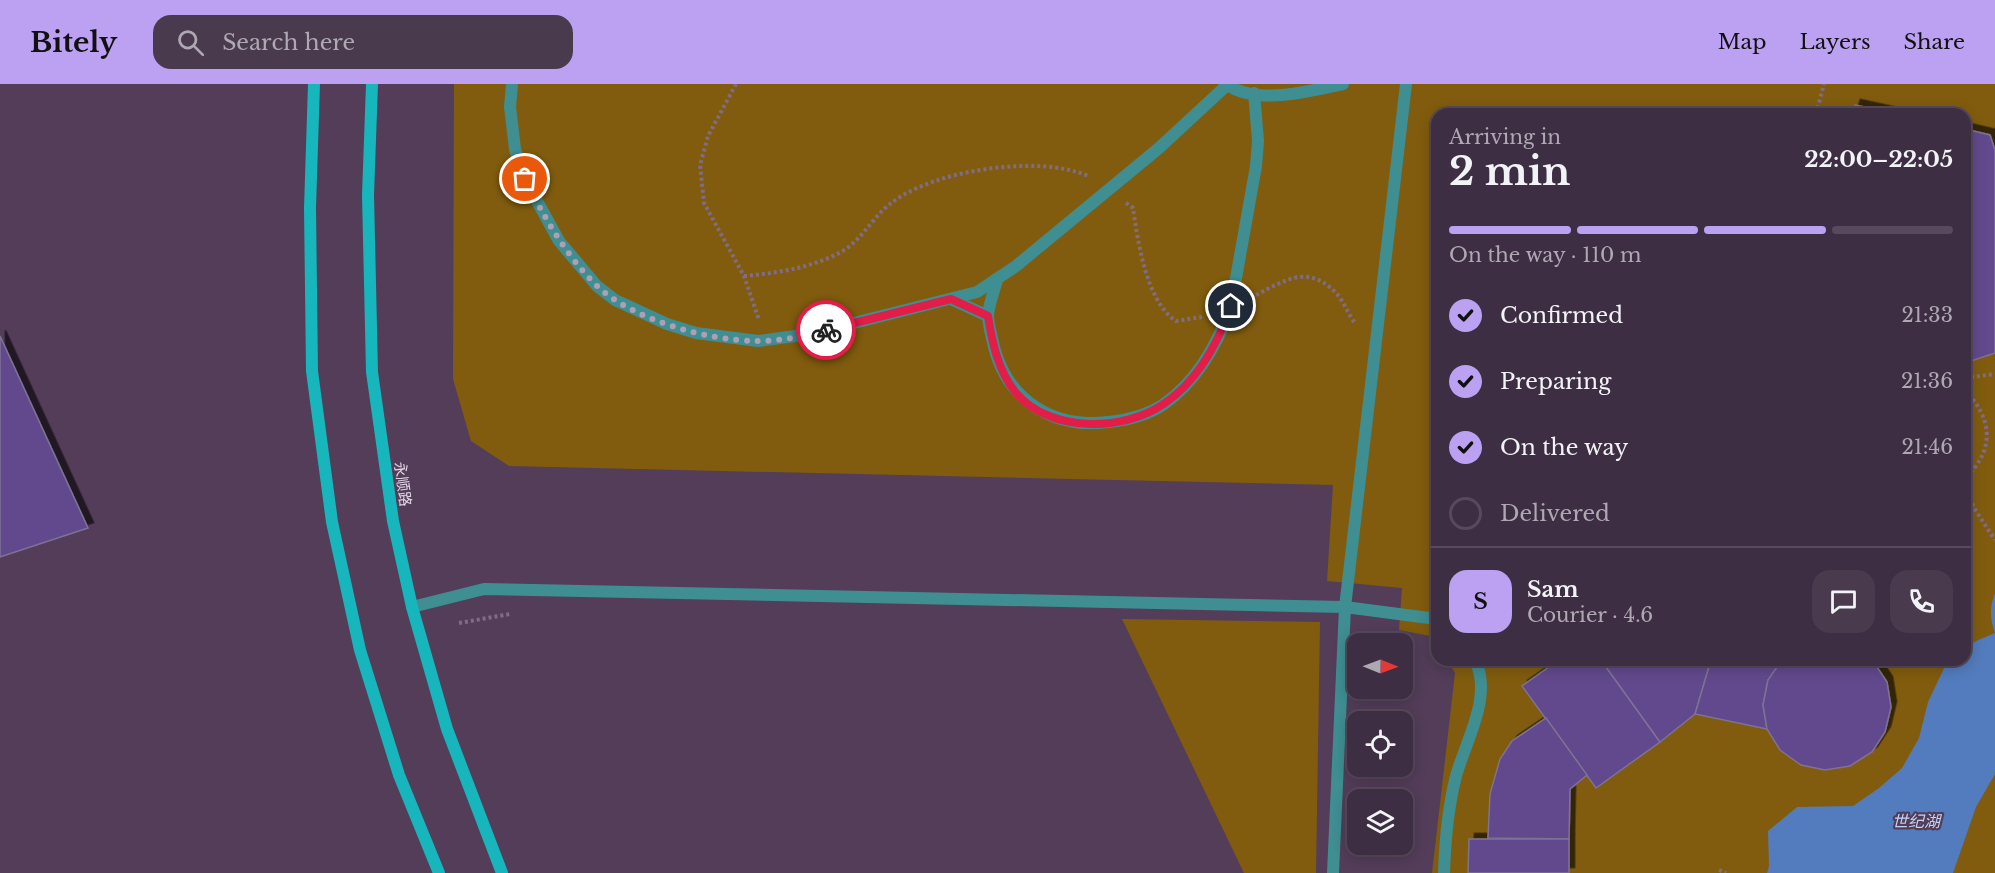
<!DOCTYPE html>
<html lang="en">
<head>
<meta charset="utf-8">
<style>
  :root { --surface:#3e2e43; --page:#493a4e; --text:#f1f3f6; --muted:#ada8b2; --line:#574a5c; --accent:#bca0f2 }
  body { margin:0; font-family:"Libre Baskerville","Noto Sans SC",serif; background:var(--page); color:var(--text); height:100vh; display:flex; flex-direction:column; font-size:22px; white-space:nowrap }
  * { box-sizing:border-box; margin:0 }
  p { font-size:20px; color:var(--muted) }
  .icon { flex:none; width:33px; height:33px; fill:none; stroke:currentColor; stroke-width:2; stroke-linecap:round; stroke-linejoin:round }
  .map { position:relative; flex:1; overflow:hidden }
  .sheet { position:absolute; left:1431px; top:24px; width:540px; height:558px; display:flex; flex-direction:column; background:var(--surface); border-radius:18px; box-shadow:0 3px 15px #0003,0 0 0 2px var(--line) }
  .sheet>* { flex:none }
  .needle { width:39px; rotate:91deg }
  .buttons { position:absolute; left:1347px; top:549px; display:grid; gap:12px }
  .buttons a { display:grid; place-items:center; width:66px; height:66px; border-radius:12px; background:var(--surface); box-shadow:0 3px 15px #0003,0 0 0 2px var(--line); font-size:30px }
  .pin { position:absolute; display:grid; place-items:center; width:51px; height:51px; color:#fff; margin:-26px; border:3px solid #fff; border-radius:50%; box-shadow:0 2px 6px #0007 }
  .courier { position:absolute; display:grid; place-items:center; width:60px; height:60px; margin:-30px; border:4px solid #e11d48; border-radius:50%; background:#fff; color:#222; box-shadow:0 2px 8px #0007 }
  .summary em { font-style:normal; font-weight:700 }
  .summary div { display:flex; flex-direction:column-reverse }
  .summary { display:flex; align-items:center; justify-content:space-between; height:102px; padding:0 18px }
  h1 { font-size:39px; font-weight:700; line-height:45px }
  .bar { display:grid; grid-template-columns:repeat(4,1fr); gap:9px 6px; align-content:center; height:72px; padding:0 18px }
  .bar i { height:8px; border-radius:4px; background:var(--line) }
  .bar .on { background:var(--accent) }
  .bar p { grid-column:span 4 }
  .line { display:flex; align-items:center; gap:15px; padding:0 18px; border-top:2px solid var(--line) }
  .line div { flex:1 }
  .round { display:grid; place-items:center; flex:none; width:63px; height:63px; border-radius:18px; background:var(--page) }
  ol { padding:0 18px; list-style:none }
  li { display:flex; align-items:center; gap:18px; height:66px }
  li p { margin-inline-start:auto }
  li .icon { padding:6px; border-radius:50%; background:var(--accent); color:#111; stroke-width:4 }
  li:last-child { color:var(--muted) }
  li i { width:33px; height:33px; border:3px solid var(--line); border-radius:50% }
  header { display:flex; align-items:center; gap:36px; box-sizing:border-box; height:84px; padding:0 30px; background:var(--accent); color:#111 }
  header strong { font-size:28px }
  nav { display:flex; gap:33px; margin-inline-start:auto; font-size:21px }
  .search { width:420px; height:54px; background:var(--page); display:flex; align-items:center; gap:15px; box-sizing:border-box; padding:0 21px; border-radius:18px; color:var(--muted); font-size:22px }
  .map>svg:first-child { display:block }
  .green { fill:#815c0e }
  .water { fill:#527cbd }
  .building { fill:#62488d; stroke:#7d7394; stroke-width:1.5; filter:url(#shadow) }
  .lines { fill:none; stroke-linecap:round; stroke-linejoin:round }
  .path { stroke:#806d85; stroke-width:4; stroke-dasharray:3 3; stroke-linecap:butt }
  .lane { stroke:#3f8e92; stroke-width:12 }
  .secondary { stroke:#17b5bc; stroke-width:12 }
  .done { stroke:#af9fb4; stroke-width:6; stroke-dasharray:0 10.8 }
  .route { stroke:#e11d48; stroke-width:8 }
  .labels { text-anchor:middle; dominant-baseline:central; stroke-width:4.5; stroke-linejoin:round; paint-order:stroke }
  .street-label { font-size:15px; fill:#e1d4e5; stroke:#533d59 }
  .water-label { font-size:16px; font-style:italic; fill:#bdd4f8; stroke:#533d59 }
</style>
</head>
<body>
<header>
<strong>Bitely</strong>
<div class="search"><svg class="icon" aria-label="search" viewBox="0 0 24 24"><circle cx="10" cy="10" r="6"/><path d="M15 15l6 6"/></svg>Search here</div>
<nav><a>Map</a><a>Layers</a><a>Share</a></nav>
</header>
<div class="map">
<svg width="1995" height="789" viewBox="0 0 1995 789">
  <defs>
    <filter id="shadow"><feDropShadow dx="5.5" dy="-5.5" stdDeviation="0" flood-color="#0009"/></filter>
  </defs>
  <rect width="100%" height="100%" fill="#533d59"/>
  <g class="green">
    <polygon points="454,0 1995,0 1995,789 1432,789 1455,589 1447,576 1965,576 1965,30 1437,30 1437,561 1431,552 1399,546 1402,504 1327,497 1333,401 509,382 471,357 453,295"/>
    <polygon points="1122,535 1320,538 1316,789 1244,789"/>
  </g>
  <path class="water" d="M1995,509V690L1976,723L1953,789H1767L1769,782L1768,747L1797,723L1853,722L1879,704L1902,684L1919,654L1928,618L1946,580L1951,576H1965V565L1976,557L1995,549C1990,534 1989,524 1995,509Z"/>
  <g class="building">
    <polygon points="1855,21 1896,30 1852,30"/>
    <polygon points="1965,45 1990,51 1995,66 1995,269 1965,279"/>
    <polygon points="0,252 88,444 0,473"/>
    <polygon points="1559,576 1601,576 1660,658 1596,704 1522,602"/>
    <polygon points="1601,576 1711,576 1695,630 1660,658"/>
    <polygon points="1711,576 1782,576 1768,596 1763,621 1767,645 1695,630"/>
    <polygon points="1782,576 1873,577 1887,598 1891,623 1885,648 1872,668 1850,682 1825,686 1801,681 1780,666 1767,645 1763,621 1768,596"/>
    <polygon points="1546,634 1587,691 1570,705 1569,755 1488,754 1490,710 1500,675 1512,657"/>
    <polygon points="1469,755 1569,755 1569,789 1468,789"/>
  </g>
  <g class="lines">
    <g class="path">
      <polyline points="736,0 708,52 700,81 704,119 744,192 759,236"/>
      <polyline points="1816,30 1824,0"/>
      <path d="M1126,119L1133,124C1138,158 1146,217 1176,237L1202,233"/>
      <path d="M744,192C777,189 811,184 841,168C862,156 872,134 890,120C932,86 1039,70 1088,92"/>
      <path d="M1256,211C1287,195 1309,180 1337,210C1344,218 1348,230 1355,239"/>
      <polyline points="1965,294 1995,290"/>
      <path d="M1965,306C1993,336 1995,365 1965,395"/>
      <polyline points="1965,403 1974,424 1995,456"/>
      <polyline points="459,539 510,530"/>
      <polyline points="1719,786 1726,789"/>
    </g>
    <g class="lane">
      <polyline points="512,0 510,23 515,65 525,95 559,157 597,202 615,216 667,240 696,249 758,257 810,250 977,208 1016,182 1159,64 1227,1"/>
      <path d="M1226,0C1257,22 1309,7 1343,0"/>
      <polyline points="1406,0 1345,523 1437,535"/>
      <path d="M997,196C994,207 989,220 988,231C988,241 992,253 994,263C1008,317 1054,345 1108,338C1128,336 1148,331 1164,320C1197,297 1218,259 1231,222L1256,82L1258,57L1254,9"/>
      <polyline points="951,215 988,232"/>
      <polyline points="412,523 484,505 1345,523 1333,789"/>
      <path d="M1444,789C1445,757 1448,723 1456,692C1466,656 1493,612 1475,576"/>
    </g>
    <g class="secondary">
      <polyline points="314,0 310,124 312,287 332,438 360,566 399,691 439,789"/>
      <polyline points="372,0 368,111 372,288 393,437 412,523 447,645 502,789"/>
    </g>
  </g>
  <g class="lines">
    <path class="done" d="M525,95C544,133 565,170 596,201C632,236 709,257 758,257C781,257 804,252 826,246"/>
    <path class="route" d="M826,246L951,215L988,232C992,258 998,287 1016,309C1050,349 1124,348 1165,319C1197,297 1218,259 1231,222"/>
  </g>
  <g class="labels">
    <g class="street-label">
      <text transform="translate(403 400) rotate(82)">永顺路</text>
    </g>
    <g class="water-label">
      <text x="1916" y="737">世纪湖</text>
    </g>
  </g>
</svg>
<div class="buttons">
<a><svg class="needle" viewBox="-14 -14 28 28"><path d="M0-13l5 13h-10z" fill="#e53935"/><path d="M0 13l5-13h-10z" fill="#ada8b2"/></svg></a>
<a><svg class="icon" aria-label="locate" viewBox="0 0 24 24"><circle cx="12" cy="12" r="6"/><path d="M12 2v4M12 18v4M2 12h4M18 12h4"/></svg></a>
<a><svg class="icon" aria-label="layers" viewBox="0 0 24 24"><path d="M12 4l9 5-9 5-9-5zM3 14l9 5 9-5"/></svg></a>
</div>
<div class="pin" style="left:525px;top:95px;background:#ea580c"><svg class="icon" aria-label="bag" viewBox="0 0 24 24"><path d="M5 8h14l-1 12H6zM9 8a3 3 0 0 1 6 0"/></svg></div>
<div class="pin" style="left:1231px;top:222px;background:#1f2937"><svg class="icon" aria-label="home" viewBox="0 0 24 24"><path d="M3 11l9-7 9 7M6 9v11h12V9"/></svg></div>
<div class="courier" style="left:826px;top:246px"><svg class="icon" aria-label="bike" viewBox="0 0 24 24"><circle cx="6" cy="16" r="4"/><circle cx="18" cy="16" r="4"/><path d="M6 16l4-8h5l3 8M10 8l3 8H6M13 5h3"/></svg></div>
<section class="sheet">
<div class="summary"><div><h1>2 min</h1><p>Arriving in</p></div><em>22:00–22:05</em></div>
<div class="bar"><i class="on"></i><i class="on"></i><i class="on"></i><i></i><p>On the way · 110 m</p></div>
<ol>
<li><svg class="icon" aria-label="check" viewBox="0 0 24 24"><path d="M5 12l5 5 9-10"/></svg>Confirmed<p>21:33</p></li>
<li><svg class="icon" aria-label="check" viewBox="0 0 24 24"><path d="M5 12l5 5 9-10"/></svg>Preparing<p>21:36</p></li>
<li><svg class="icon" aria-label="check" viewBox="0 0 24 24"><path d="M5 12l5 5 9-10"/></svg>On the way<p>21:46</p></li>
<li><i></i>Delivered</li>
</ol>
<div class="line" style="height:108px"><b class="round" style="background:var(--accent);color:#111">S</b><div><b>Sam</b><p>Courier · 4.6</p></div><a class="round"><svg class="icon" aria-label="chat" viewBox="0 0 24 24"><path d="M4 5h16v11H9l-5 4z"/></svg></a><a class="round"><svg class="icon" aria-label="phone" viewBox="0 0 24 24"><path d="M5 4h4l2 5-3 2q2 4 5 5l2-3 5 2v4C11 20 4 13 5 4z"/></svg></a></div>
</section>
</div>
</body>
</html>
